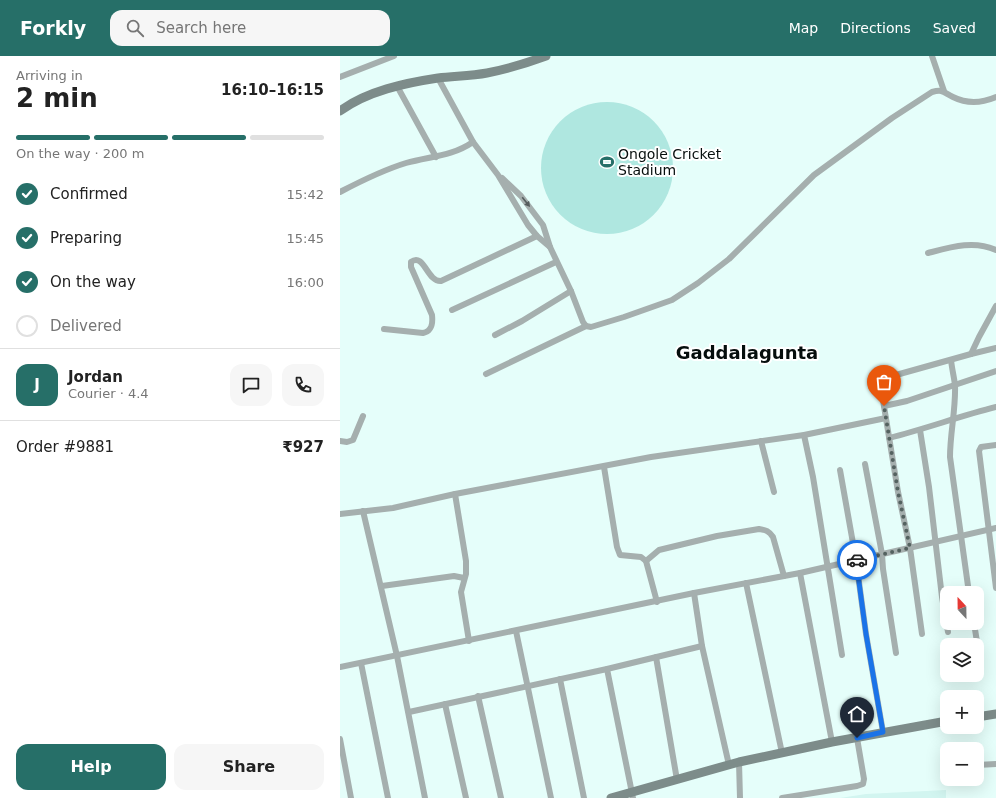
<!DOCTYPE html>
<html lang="en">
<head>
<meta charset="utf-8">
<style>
  :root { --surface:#fff; --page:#f6f6f6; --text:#222; --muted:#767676; --line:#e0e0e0; --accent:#266f68 }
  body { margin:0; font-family:"DejaVu Sans",sans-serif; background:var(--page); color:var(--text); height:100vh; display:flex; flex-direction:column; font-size:15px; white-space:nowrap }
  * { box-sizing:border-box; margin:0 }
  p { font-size:13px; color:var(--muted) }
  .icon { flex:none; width:22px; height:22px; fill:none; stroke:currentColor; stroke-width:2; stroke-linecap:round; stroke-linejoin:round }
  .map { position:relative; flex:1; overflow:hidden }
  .side { display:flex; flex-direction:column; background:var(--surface); width:340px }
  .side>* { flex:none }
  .needle { width:26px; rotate:338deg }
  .buttons { position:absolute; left:600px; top:530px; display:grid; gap:8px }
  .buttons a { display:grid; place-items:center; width:44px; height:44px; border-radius:8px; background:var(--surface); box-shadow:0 4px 16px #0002; font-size:20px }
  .pin { position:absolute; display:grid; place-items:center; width:34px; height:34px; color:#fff; margin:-41px -17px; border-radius:50% 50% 50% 0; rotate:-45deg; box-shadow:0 0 4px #0007 }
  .pin .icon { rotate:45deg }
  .courier { position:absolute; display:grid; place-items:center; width:40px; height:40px; margin:-20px; border:3px solid #1a73e8; border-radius:50%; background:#fff; color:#222; box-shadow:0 1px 5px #0007 }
  .headline em { font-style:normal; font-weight:800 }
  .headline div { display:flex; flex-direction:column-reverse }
  .headline { display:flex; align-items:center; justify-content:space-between; height:68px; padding:0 16px }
  h1 { font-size:26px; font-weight:800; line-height:30px }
  .bar { display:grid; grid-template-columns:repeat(4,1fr); gap:6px 4px; align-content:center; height:48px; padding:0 16px }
  .bar i { height:5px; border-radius:3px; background:var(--line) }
  .bar .current { background:var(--accent) }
  .bar p { grid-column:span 4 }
  .line { display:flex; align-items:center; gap:10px; padding:0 16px; border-top:1px solid var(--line) }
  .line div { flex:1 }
  .round { display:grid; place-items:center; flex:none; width:42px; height:42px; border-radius:12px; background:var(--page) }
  ol { padding:0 16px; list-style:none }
  li { display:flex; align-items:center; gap:12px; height:44px }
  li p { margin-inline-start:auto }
  li .icon { padding:4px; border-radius:50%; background:var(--accent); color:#fff; stroke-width:4 }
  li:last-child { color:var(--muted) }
  li i { width:22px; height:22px; border:2px solid var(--line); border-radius:50% }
  .cta { display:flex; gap:8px; margin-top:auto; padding:8px 16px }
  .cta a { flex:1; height:46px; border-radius:12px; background:var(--accent); color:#fff; font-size:16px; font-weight:800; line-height:46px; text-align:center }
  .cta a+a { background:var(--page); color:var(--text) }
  header { display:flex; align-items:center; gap:24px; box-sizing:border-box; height:56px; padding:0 20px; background:var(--accent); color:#fff }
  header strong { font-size:19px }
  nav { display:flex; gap:22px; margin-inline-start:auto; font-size:14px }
  .search { width:280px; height:36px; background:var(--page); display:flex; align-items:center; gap:10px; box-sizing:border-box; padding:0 14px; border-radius:12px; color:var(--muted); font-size:15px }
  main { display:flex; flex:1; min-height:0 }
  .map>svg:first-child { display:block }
  .built { fill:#d2f5f0 }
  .green { fill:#afe7e0 }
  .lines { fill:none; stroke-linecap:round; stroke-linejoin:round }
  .street { stroke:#a5afae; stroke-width:6 }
  .secondary { stroke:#7d8c8a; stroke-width:9 }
  .oneway { fill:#565e5e }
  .done { stroke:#546260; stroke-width:4; stroke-dasharray:0 7.2 }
  .route { stroke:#1a73e8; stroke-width:5 }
  .labels { text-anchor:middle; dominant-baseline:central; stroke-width:4; stroke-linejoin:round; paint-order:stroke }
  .poi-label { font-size:14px; fill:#060e0d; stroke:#fff; text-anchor:start }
  .district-label { font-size:18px; font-weight:bold; fill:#060e0d; stroke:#fff }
</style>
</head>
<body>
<header>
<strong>Forkly</strong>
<div class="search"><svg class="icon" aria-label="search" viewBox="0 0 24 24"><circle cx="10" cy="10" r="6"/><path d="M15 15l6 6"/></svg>Search here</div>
<nav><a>Map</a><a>Directions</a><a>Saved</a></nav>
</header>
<main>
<section class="side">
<div class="headline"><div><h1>2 min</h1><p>Arriving in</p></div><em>16:10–16:15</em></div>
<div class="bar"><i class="current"></i><i class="current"></i><i class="current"></i><i></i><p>On the way · 200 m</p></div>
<ol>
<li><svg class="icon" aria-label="check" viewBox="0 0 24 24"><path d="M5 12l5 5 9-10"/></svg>Confirmed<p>15:42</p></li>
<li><svg class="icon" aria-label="check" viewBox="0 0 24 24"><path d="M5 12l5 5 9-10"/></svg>Preparing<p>15:45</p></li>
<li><svg class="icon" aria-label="check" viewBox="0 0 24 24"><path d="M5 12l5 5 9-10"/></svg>On the way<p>16:00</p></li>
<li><i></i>Delivered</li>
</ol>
<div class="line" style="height:72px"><b class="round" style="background:var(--accent);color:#fff">J</b><div><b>Jordan</b><p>Courier · 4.4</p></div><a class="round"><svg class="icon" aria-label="chat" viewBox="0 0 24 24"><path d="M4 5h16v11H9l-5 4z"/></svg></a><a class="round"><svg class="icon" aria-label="phone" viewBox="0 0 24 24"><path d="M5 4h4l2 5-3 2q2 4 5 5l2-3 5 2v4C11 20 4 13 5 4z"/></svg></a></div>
<div class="line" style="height:52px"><div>Order #9881</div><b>₹927</b></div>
<div class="cta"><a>Help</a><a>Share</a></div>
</section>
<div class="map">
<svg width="656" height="742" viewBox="0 0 656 742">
  <rect width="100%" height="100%" fill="#e5fefa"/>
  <polygon class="built" points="606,734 606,742 500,742 526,738"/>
  <circle class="green" cx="267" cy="112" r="66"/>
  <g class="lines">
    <g class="street">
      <polyline points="592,0 604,35"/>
      <polyline points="0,21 54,0"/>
      <polyline points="98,22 133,86 158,119 188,169 197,180 210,191"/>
      <polyline points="57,30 96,101"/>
      <polyline points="162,122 181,140 203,169 210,191 231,235 243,266 246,270"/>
      <path d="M0,136C21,125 43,114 66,107C90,100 111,101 133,86"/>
      <path d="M588,197C611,191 634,184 656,194"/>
      <polyline points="112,254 216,206"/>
      <path d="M44,273L83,277C92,275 93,268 92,259L71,211V206C84,196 87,226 101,225L197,180"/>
      <polyline points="155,279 182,265 231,235"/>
      <polyline points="631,298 639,281 656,250"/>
      <path d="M611,304C612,313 614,321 615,329C616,353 610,377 610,401L629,537"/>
      <path d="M146,318L246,270L251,271L284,261L332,244L358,227L389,203L474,119L552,62L592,36C603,33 603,36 613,41C627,48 642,47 656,41"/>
      <polyline points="544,350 567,345 656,315"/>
      <polyline points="580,374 589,431 602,541 608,576"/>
      <polyline points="464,379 473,421 502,599"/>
      <path d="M549,382C585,373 620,360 656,351"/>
      <polyline points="0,385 7,386 13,384 23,360"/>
      <polyline points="421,385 434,436"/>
      <polyline points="656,389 641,391 639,395 656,532"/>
      <polyline points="525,408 542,498 543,513 556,597"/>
      <polyline points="264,411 277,491 280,499 301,501 306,505 317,546"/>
      <polyline points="500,414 516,504 526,578 543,676"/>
      <polyline points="115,438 126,505 126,518 121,536 129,585"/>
      <polyline points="23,455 57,600 85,742"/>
      <polyline points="0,458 53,452 115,438 311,401 464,379 546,362"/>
      <path d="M306,505L319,494L377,480L419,473C426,474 429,475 433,481L444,520"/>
      <polyline points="460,517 492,686"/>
      <polyline points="406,527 442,697"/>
      <polyline points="42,530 114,520 124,522"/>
      <polyline points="354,537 362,590 389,709"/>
      <polyline points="634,567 637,586"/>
      <polyline points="176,575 211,742"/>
      <polyline points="582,578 570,492 558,436 541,332 542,326 547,322 556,319 631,298 656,292"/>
      <polyline points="316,601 337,724"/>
      <polyline points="21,607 48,742"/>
      <polyline points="0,611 354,537 460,517 656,472"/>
      <polyline points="267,613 293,742"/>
      <polyline points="220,623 244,742"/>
      <polyline points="138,640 161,742"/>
      <polyline points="105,648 126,742"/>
      <polyline points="69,656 267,613 362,590"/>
      <polyline points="0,683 11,742"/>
      <polyline points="399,706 400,742"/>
      <polyline points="637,709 656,708"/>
      <polyline points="442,742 517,730 523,728 524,723 517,682"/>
    </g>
    <g class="secondary">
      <path d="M0,55C27,35 65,27 98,22C114,20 131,20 147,17C167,13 187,7 206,0"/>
      <polyline points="637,661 656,658"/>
      <polyline points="271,742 399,706 492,686 607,665"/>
    </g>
  </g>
  <defs><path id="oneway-solid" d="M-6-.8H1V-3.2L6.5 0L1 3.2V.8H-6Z"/></defs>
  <use class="oneway" href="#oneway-solid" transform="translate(186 146) rotate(51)"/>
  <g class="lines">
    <polyline class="done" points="517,504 570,492 558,436 544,350"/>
    <polyline class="route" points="517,504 516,504 526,578 543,676 517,682"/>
  </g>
  <defs>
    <symbol id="stadium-bare" viewBox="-9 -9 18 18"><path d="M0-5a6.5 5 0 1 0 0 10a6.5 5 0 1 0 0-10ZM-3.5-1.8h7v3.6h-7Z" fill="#266f68" stroke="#fff" stroke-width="2.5" paint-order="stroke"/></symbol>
  </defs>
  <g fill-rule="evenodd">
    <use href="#stadium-bare" x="257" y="96" width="20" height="20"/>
  </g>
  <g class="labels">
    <g class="poi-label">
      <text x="278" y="98">Ongole Cricket<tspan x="278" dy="16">Stadium</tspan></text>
    </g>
    <g class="district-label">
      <text x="407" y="296">Gaddalagunta</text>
    </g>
  </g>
</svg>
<div class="buttons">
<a><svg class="needle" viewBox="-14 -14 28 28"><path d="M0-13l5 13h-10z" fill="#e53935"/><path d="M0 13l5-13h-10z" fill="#767676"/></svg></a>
<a><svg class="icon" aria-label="layers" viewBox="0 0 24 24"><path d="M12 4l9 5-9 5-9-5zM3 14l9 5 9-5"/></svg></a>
<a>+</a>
<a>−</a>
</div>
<div class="pin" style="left:544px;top:350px;background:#ea580c"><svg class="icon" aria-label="bag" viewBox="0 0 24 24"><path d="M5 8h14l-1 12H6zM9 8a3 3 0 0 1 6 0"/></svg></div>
<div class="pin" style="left:517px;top:682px;background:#1f2937"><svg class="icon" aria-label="home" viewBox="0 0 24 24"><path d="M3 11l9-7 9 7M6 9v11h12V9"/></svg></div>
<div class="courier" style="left:517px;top:504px"><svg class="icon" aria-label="car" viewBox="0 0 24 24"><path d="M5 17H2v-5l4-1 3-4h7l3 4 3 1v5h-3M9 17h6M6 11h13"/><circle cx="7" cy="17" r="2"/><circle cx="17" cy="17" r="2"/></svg></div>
</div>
</main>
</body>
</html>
